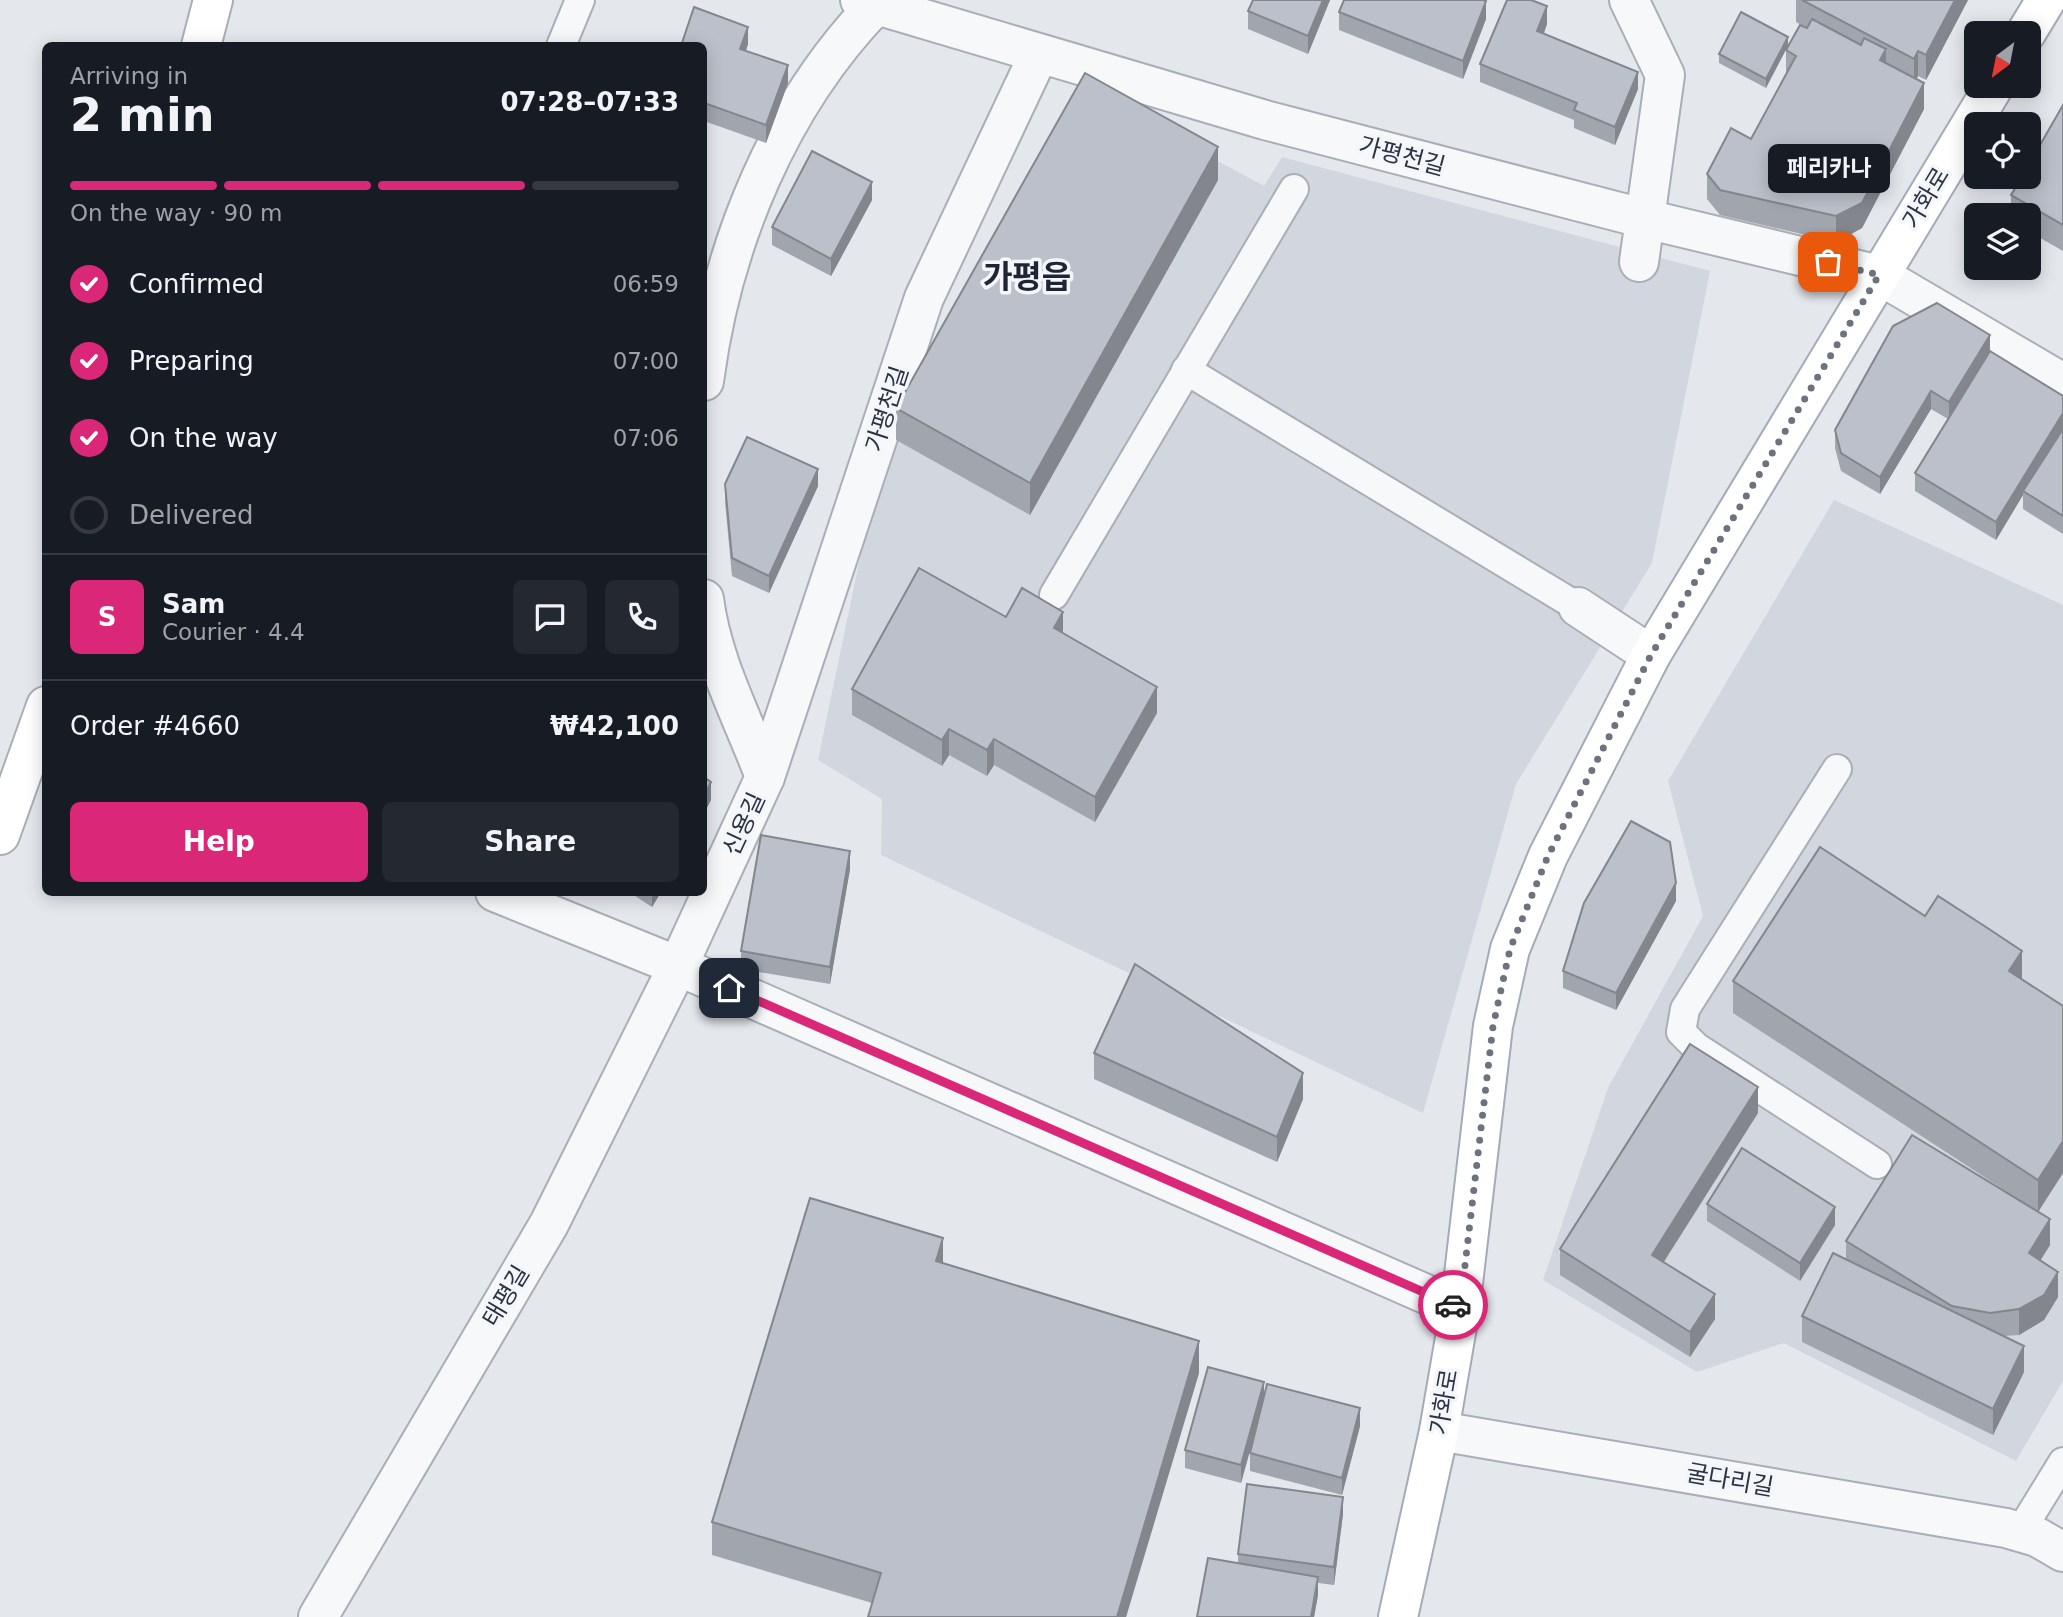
<!DOCTYPE html>
<html lang="en">
<head>
<meta charset="utf-8">
<style>
  :root { --surface:#171b24; --page:#242831; --text:#f1f3f6; --muted:#9ea1a6; --line:#363941; --accent:#db2777 }
  body { margin:0; font-family:"DejaVu Sans","Noto Sans KR",sans-serif; background:var(--page); color:var(--text); height:100vh; display:flex; flex-direction:column; font-size:26px; white-space:nowrap }
  * { box-sizing:border-box; margin:0 }
  p { font-size:23px; color:var(--muted) }
  .icon { flex:none; width:38px; height:38px; fill:none; stroke:currentColor; stroke-width:2; stroke-linecap:round; stroke-linejoin:round }
  .map { position:relative; flex:1; overflow:hidden }
  .panel { position:absolute; left:42px; top:42px; width:665px; height:854px; display:flex; flex-direction:column; background:var(--surface); border-radius:10px; box-shadow:0 4px 18px #0003 }
  .panel>* { flex:none }
  .needle { width:46px; rotate:212deg }
  .tools { position:absolute; left:1964px; top:21px; display:grid; gap:14px }
  .tools a { display:grid; place-items:center; width:77px; height:77px; border-radius:10px; background:var(--surface); box-shadow:0 4px 18px #0003; font-size:35px }
  .pin { position:absolute; display:grid; place-items:center; width:60px; height:60px; color:#fff; margin:-30px; border-radius:14px; box-shadow:0 4px 10px #0006 }
  .courier { position:absolute; display:grid; place-items:center; width:70px; height:70px; margin:-35px; border:5px solid #db2777; border-radius:50%; background:#fff; color:#222; box-shadow:0 2px 9px #0007 }
  .bubble { position:absolute; height:49px; border-radius:10px; background:var(--surface); box-shadow:0 4px 18px #0003; font-size:23px; font-weight:700; line-height:49px; text-align:center }
  .head em { font-style:normal; font-weight:700 }
  .head div { display:flex; flex-direction:column-reverse }
  .head { display:flex; align-items:center; justify-content:space-between; height:119px; padding:0 28px }
  h1 { font-size:46px; font-weight:700; line-height:52px }
  .bar { display:grid; grid-template-columns:repeat(4,1fr); gap:10px 7px; align-content:center; height:84px; padding:0 28px }
  .bar i { height:9px; border-radius:5px; background:var(--line) }
  .bar .selected { background:var(--accent) }
  .bar p { grid-column:span 4 }
  .line { display:flex; align-items:center; gap:18px; padding:0 28px; border-top:2px solid var(--line) }
  .line div { flex:1 }
  .round { display:grid; place-items:center; flex:none; width:74px; height:74px; border-radius:10px; background:var(--page) }
  ol { padding:0 28px; list-style:none }
  li { display:flex; align-items:center; gap:21px; height:77px }
  li p { margin-inline-start:auto }
  li .icon { padding:7px; border-radius:50%; background:var(--accent); color:#fff; stroke-width:4 }
  li:last-child { color:var(--muted) }
  li i { width:38px; height:38px; border:4px solid var(--line); border-radius:50% }
  .action { display:flex; gap:14px; margin-top:auto; padding:14px 28px }
  .action a { flex:1; height:80px; border-radius:10px; background:var(--accent); color:#fff; font-size:28px; font-weight:700; line-height:80px; text-align:center }
  .action a+a { background:var(--page); color:var(--text) }
  .map>svg:first-child { display:block }
  .built { fill:#d2d6de }
  .lines { fill:none; stroke-linecap:round; stroke-linejoin:round }
  .lane-casing { stroke:#a9aeb7; stroke-width:32 }
  .street-casing { stroke:#a9aeb7; stroke-width:42 }
  .secondary-casing { stroke:#a9aeb7; stroke-width:42 }
  .primary-casing { stroke:#a3abb8; stroke-width:42 }
  .lane { stroke:#f7f8fa; stroke-width:28 }
  .street { stroke:#f7f8fa; stroke-width:38 }
  .secondary { stroke:#fff; stroke-width:38 }
  .primary { stroke:#fff; stroke-width:38 }
  .wall { fill:#a1a5ae }
  .shaded-wall { fill:#83868d }
  .building { fill:#bbc0ca; stroke:#83868d; stroke-width:2 }
  .done { stroke:#6c737f; stroke-width:7; stroke-dasharray:0 12.6 }
  .route { stroke:#db2777; stroke-width:9 }
  .labels { text-anchor:middle; dominant-baseline:central; stroke-width:7; stroke-linejoin:round; paint-order:stroke }
  .street-label { font-size:24px; fill:#2b3445; stroke:#f4f6f9 }
  .district-label { font-size:32px; font-weight:bold; fill:#1d2536; stroke:#f4f6f9 }
</style>
</head>
<body>
<div class="map">
<svg width="2063" height="1617" viewBox="0 0 2063 1617">
  <rect width="100%" height="100%" fill="#e4e7ec"/>
  <g class="built">
    <polygon points="1082,88 1264,186 1282,157 1710,271 1652,563 1516,784 1423,1113 881,855 882,799 818,760 879,466"/>
    <polygon points="1834,500 2063,605 2063,1381 2016,1461 1784,1343 1697,1372 1543,1280 1608,1088 1703,916 1668,781"/>
  </g>
  <g class="lines">
    <defs>
      <g id="lane">
        <polyline points="561,46 580,0"/>
        <polyline points="1186,370 1578,607"/>
        <polyline points="1054,595 1294,189"/>
        <polyline points="1837,769 1685,1009 1681,1032 1696,1047 1877,1164"/>
        <polyline points="2020,1532 2063,1462"/>
      </g>
      <g id="street">
        <polyline points="860,0 1265,120 1646,219 1879,275 2063,383"/>
        <polyline points="1629,0 1665,75 1639,262"/>
        <path d="M704,381C722,244 779,105 876,5"/>
        <path d="M704,599C712,662 743,718 765,777"/>
        <polyline points="1578,607 1651,655"/>
        <polyline points="495,892 678,966 1460,1309"/>
        <polyline points="1439,1431 2006,1528 2037,1537 2063,1552"/>
        <polyline points="318,1617 549,1224 678,966 765,777 924,298 1039,54"/>
      </g>
      <g id="secondary">
        <polyline points="201,46 213,0"/>
        <polyline points="0,835 46,706"/>
      </g>
      <g id="primary">
        <polyline points="2026,33 2046,0"/>
        <polyline points="1398,1617 1439,1431 1460,1309 1493,1026 1510,949 1548,856 1651,655 1994,86"/>
      </g>
    </defs>
    <use href="#lane" class="lane-casing"/>
    <use href="#street" class="street-casing"/>
    <use href="#secondary" class="secondary-casing"/>
    <use href="#primary" class="primary-casing"/>
    <use href="#lane" class="lane"/>
    <use href="#street" class="street"/>
    <use href="#secondary" class="secondary"/>
    <use href="#primary" class="primary"/>
  </g>
  <g class="wall">
    <polygon points="1330,0 1308,54 1248,29 1248,11"/>
    <polygon points="1796,0 1968,0 1926,80 1918,76 1916,79 1924,109 1862,228 1836,242 1720,215 1707,199 1707,174 1751,139 1786,75 1786,50 1806,28 1796,22"/>
    <polygon points="1339,12 1486,19 1463,79 1339,30"/>
    <polygon points="1547,24 1544,34 1638,89 1615,145 1574,128 1574,120 1480,82 1480,64"/>
    <polygon points="1788,37 1766,88 1719,63 1719,54"/>
    <polygon points="748,44 746,51 788,83 766,143 704,121 704,46"/>
    <polygon points="2063,105 2063,251 2028,231 2028,215 2011,215 2011,195"/>
    <polygon points="1218,180 1030,515 896,440 896,408"/>
    <polygon points="872,200 831,276 772,245 772,227"/>
    <polygon points="1990,352 2063,396 2063,534 2023,509 2023,495 1996,540 1915,491 1915,473 1948,419 1931,409 1880,494 1841,471 1835,448 1835,430"/>
    <polygon points="725,484 818,486 769,593 732,576 725,502"/>
    <polygon points="1006,617 1063,634 1157,713 1095,822 994,765 987,776 949,755 942,766 852,715 852,689"/>
    <polygon points="850,869 830,984 741,969 741,951"/>
    <polygon points="629,892 661,892 652,907"/>
    <polygon points="1676,901 1616,1010 1563,988 1563,971"/>
    <polygon points="2022,979 2063,1006 2063,1173 2038,1212 1733,1013 1733,981"/>
    <polygon points="1094,1053 1303,1099 1277,1162 1094,1079"/>
    <polygon points="1758,1113 1664,1262 1715,1319 1690,1357 1560,1275 1560,1249"/>
    <polygon points="1707,1204 1835,1225 1800,1281 1707,1221"/>
    <polygon points="1846,1241 2050,1245 2040,1260 2058,1297 2044,1320 2019,1335 2004,1336 2024,1372 1993,1435 1802,1342 1802,1316 1846,1260"/>
    <polygon points="943,1263 1199,1373 1126,1617 868,1617 872,1603 712,1555 712,1522"/>
    <polygon points="1264,1396 1360,1426 1342,1495 1250,1471 1250,1453 1253,1440 1241,1483 1185,1468 1185,1450"/>
    <polygon points="1343,1514 1334,1585 1318,1583 1318,1595 1314,1617 1197,1617 1238,1563 1238,1554"/>
  </g>
  <g class="shaded-wall">
    <polygon points="1323,0 1330,0 1308,54 1308,36"/>
    <polygon points="1955,0 1968,0 1926,80 1926,55"/>
    <polygon points="1486,1 1486,19 1463,79 1463,61"/>
    <polygon points="1547,6 1547,24 1537,49 1537,31"/>
    <polygon points="748,27 748,44 740,67 740,49"/>
    <polygon points="1788,37 1788,46 1766,88 1766,79"/>
    <polygon points="1886,49 1886,75 1880,60"/>
    <polygon points="1918,51 1918,76 1914,85 1914,59"/>
    <polygon points="788,65 788,83 766,143 766,125"/>
    <polygon points="1638,72 1638,89 1615,145 1615,127"/>
    <polygon points="1924,83 1924,109 1862,228 1836,242 1836,216"/>
    <polygon points="1218,147 1218,180 1030,515 1030,483"/>
    <polygon points="872,182 872,200 831,276 831,259"/>
    <polygon points="1990,335 1990,353 1949,420 1949,402"/>
    <polygon points="1931,391 1931,409 1880,494 1880,477"/>
    <polygon points="2063,413 2063,431 2023,491 2023,495 1996,540 1996,522"/>
    <polygon points="818,469 818,486 769,593 769,576"/>
    <polygon points="1063,612 1063,637 1054,628"/>
    <polygon points="1157,687 1157,713 1095,822 1095,797"/>
    <polygon points="949,729 949,755 942,766 942,740"/>
    <polygon points="994,739 994,765 987,776 987,750"/>
    <polygon points="711,782 711,800 704,814 704,796"/>
    <polygon points="850,851 850,869 830,984 830,967"/>
    <polygon points="1676,883 1676,901 1616,1010 1616,993"/>
    <polygon points="652,892 661,892 652,907"/>
    <polygon points="2022,951 2022,983 2009,971"/>
    <polygon points="1303,1073 1303,1099 1277,1162 1277,1137"/>
    <polygon points="1758,1087 1758,1113 1652,1280 1652,1255"/>
    <polygon points="2063,1141 2063,1173 2038,1212 2038,1180"/>
    <polygon points="1835,1207 1835,1225 1800,1281 1800,1263"/>
    <polygon points="2050,1219 2050,1245 2029,1279 2029,1253"/>
    <polygon points="943,1238 943,1270 936,1261"/>
    <polygon points="2058,1272 2058,1297 2044,1320 2019,1335 2019,1309"/>
    <polygon points="1715,1294 1715,1319 1690,1357 1690,1332"/>
    <polygon points="1199,1341 1199,1373 1126,1617 1117,1617"/>
    <polygon points="2024,1346 2024,1372 1993,1435 1993,1409"/>
    <polygon points="1264,1382 1264,1400 1241,1483 1241,1465"/>
    <polygon points="1360,1408 1360,1426 1342,1495 1342,1478"/>
    <polygon points="1343,1497 1343,1514 1334,1585 1334,1567"/>
    <polygon points="1318,1577 1318,1595 1314,1617 1311,1617"/>
  </g>
  <g class="building">
    <polygon points="1253,0 1323,0 1308,36 1248,11"/>
    <polygon points="1344,0 1483,0 1486,1 1463,61 1339,12"/>
    <polygon points="1507,0 1531,0 1547,6 1537,31 1638,72 1615,127 1574,110 1577,103 1480,64"/>
    <polygon points="1802,0 1955,0 1926,55 1918,51 1914,59"/>
    <polygon points="694,7 748,27 740,49 788,65 766,125 704,103 704,46 681,46"/>
    <polygon points="1741,12 1788,37 1766,79 1719,54"/>
    <polygon points="1812,19 1861,45 1864,38 1886,49 1880,60 1924,83 1862,203 1836,216 1720,190 1707,174 1731,128 1751,139 1796,56 1786,50 1800,25 1807,28"/>
    <polygon points="1085,73 1218,147 1030,483 896,408"/>
    <polygon points="2063,105 2063,225 2011,195 2022,177 2028,177 2028,166"/>
    <polygon points="812,151 872,182 831,259 772,227"/>
    <polygon points="1937,303 1990,335 1949,402 1931,391 1880,477 1841,453 1835,430 1893,326"/>
    <polygon points="1990,351 2063,396 2063,413 1996,522 1915,473"/>
    <polygon points="2063,429 2063,516 2023,491"/>
    <polygon points="747,437 818,469 769,576 732,558 725,484"/>
    <polygon points="919,568 1006,617 1022,588 1063,612 1054,628 1157,687 1095,797 994,739 987,750 949,729 942,740 852,689"/>
    <polygon points="704,777 711,782 704,796"/>
    <polygon points="1631,821 1670,842 1676,883 1616,993 1563,971 1584,903"/>
    <polygon points="761,835 850,851 830,967 741,951"/>
    <polygon points="1820,847 1925,916 1938,896 1989,929 2022,951 2009,971 2063,1006 2063,1141 2038,1180 1733,981"/>
    <polygon points="1135,964 1303,1073 1277,1137 1094,1053"/>
    <polygon points="1690,1044 1758,1087 1652,1255 1715,1294 1690,1332 1560,1249"/>
    <polygon points="1912,1135 2050,1219 2029,1253 2058,1272 2044,1295 2019,1309 1990,1313 1952,1306 1846,1241"/>
    <polygon points="1742,1148 1835,1207 1800,1263 1707,1204"/>
    <polygon points="810,1198 943,1238 936,1261 1199,1341 1117,1617 868,1617 881,1573 712,1522"/>
    <polygon points="1833,1253 2024,1346 1993,1409 1802,1316"/>
    <polygon points="1208,1367 1264,1382 1241,1465 1185,1450"/>
    <polygon points="1267,1384 1360,1408 1342,1478 1250,1453"/>
    <polygon points="1247,1484 1343,1497 1334,1567 1238,1554"/>
    <polygon points="1208,1558 1318,1577 1311,1617 1197,1617"/>
  </g>
  <g class="lines">
    <polyline class="done" points="1453,1305 1460,1308 1493,1026 1510,949 1548,856 1651,655 1879,275 1828,262"/>
    <polyline class="route" points="729,988 1453,1305"/>
  </g>
  <g class="labels">
    <g class="street-label">
      <text transform="translate(1402 156) rotate(15)">가평천길</text>
      <text transform="translate(1926 198) rotate(-59)">가화로</text>
      <text transform="translate(887 409) rotate(-72)">가평천길</text>
      <text transform="translate(744 824) rotate(-65)">신용길</text>
      <text transform="translate(506 1296) rotate(-59)">태평길</text>
      <text transform="translate(1444 1402) rotate(-80)">가화로</text>
      <text transform="translate(1730 1480) rotate(10)">굴다리길</text>
    </g>
    <g class="district-label">
      <text x="1027" y="277">가평읍</text>
    </g>
  </g>
</svg>
<div class="tools">
<a><svg class="needle" viewBox="-14 -14 28 28"><path d="M0-13l5 13h-10z" fill="#e53935"/><path d="M0 13l5-13h-10z" fill="#9ea1a6"/></svg></a>
<a><svg class="icon" aria-label="locate" viewBox="0 0 24 24"><circle cx="12" cy="12" r="6"/><path d="M12 2v4M12 18v4M2 12h4M18 12h4"/></svg></a>
<a><svg class="icon" aria-label="layers" viewBox="0 0 24 24"><path d="M12 4l9 5-9 5-9-5zM3 14l9 5 9-5"/></svg></a>
</div>
<div class="pin" style="left:1828px;top:262px;background:#ea580c"><svg class="icon" aria-label="bag" viewBox="0 0 24 24"><path d="M5 8h14l-1 12H6zM9 8a3 3 0 0 1 6 0"/></svg></div>
<div class="pin" style="left:729px;top:988px;background:#1f2937"><svg class="icon" aria-label="home" viewBox="0 0 24 24"><path d="M3 11l9-7 9 7M6 9v11h12V9"/></svg></div>
<div class="courier" style="left:1453px;top:1305px"><svg class="icon" aria-label="car" viewBox="0 0 24 24"><path d="M5 17H2v-5l4-1 3-4h7l3 4 3 1v5h-3M9 17h6M6 11h13"/><circle cx="7" cy="17" r="2"/><circle cx="17" cy="17" r="2"/></svg></div>
<div class="bubble" style="left:1768px;top:144px;width:122px">페리카나</div>
<section class="panel">
<div class="head"><div><h1>2 min</h1><p>Arriving in</p></div><em>07:28–07:33</em></div>
<div class="bar"><i class="selected"></i><i class="selected"></i><i class="selected"></i><i></i><p>On the way · 90 m</p></div>
<ol>
<li><svg class="icon" aria-label="check" viewBox="0 0 24 24"><path d="M5 12l5 5 9-10"/></svg>Confirmed<p>06:59</p></li>
<li><svg class="icon" aria-label="check" viewBox="0 0 24 24"><path d="M5 12l5 5 9-10"/></svg>Preparing<p>07:00</p></li>
<li><svg class="icon" aria-label="check" viewBox="0 0 24 24"><path d="M5 12l5 5 9-10"/></svg>On the way<p>07:06</p></li>
<li><i></i>Delivered</li>
</ol>
<div class="line" style="height:126px"><b class="round" style="background:var(--accent);color:#fff">S</b><div><b>Sam</b><p>Courier · 4.4</p></div><a class="round"><svg class="icon" aria-label="chat" viewBox="0 0 24 24"><path d="M4 5h16v11H9l-5 4z"/></svg></a><a class="round"><svg class="icon" aria-label="phone" viewBox="0 0 24 24"><path d="M5 4h4l2 5-3 2q2 4 5 5l2-3 5 2v4C11 20 4 13 5 4z"/></svg></a></div>
<div class="line" style="height:91px"><div>Order #4660</div><b>₩42,100</b></div>
<div class="action"><a>Help</a><a>Share</a></div>
</section>
</div>
</body>
</html>
